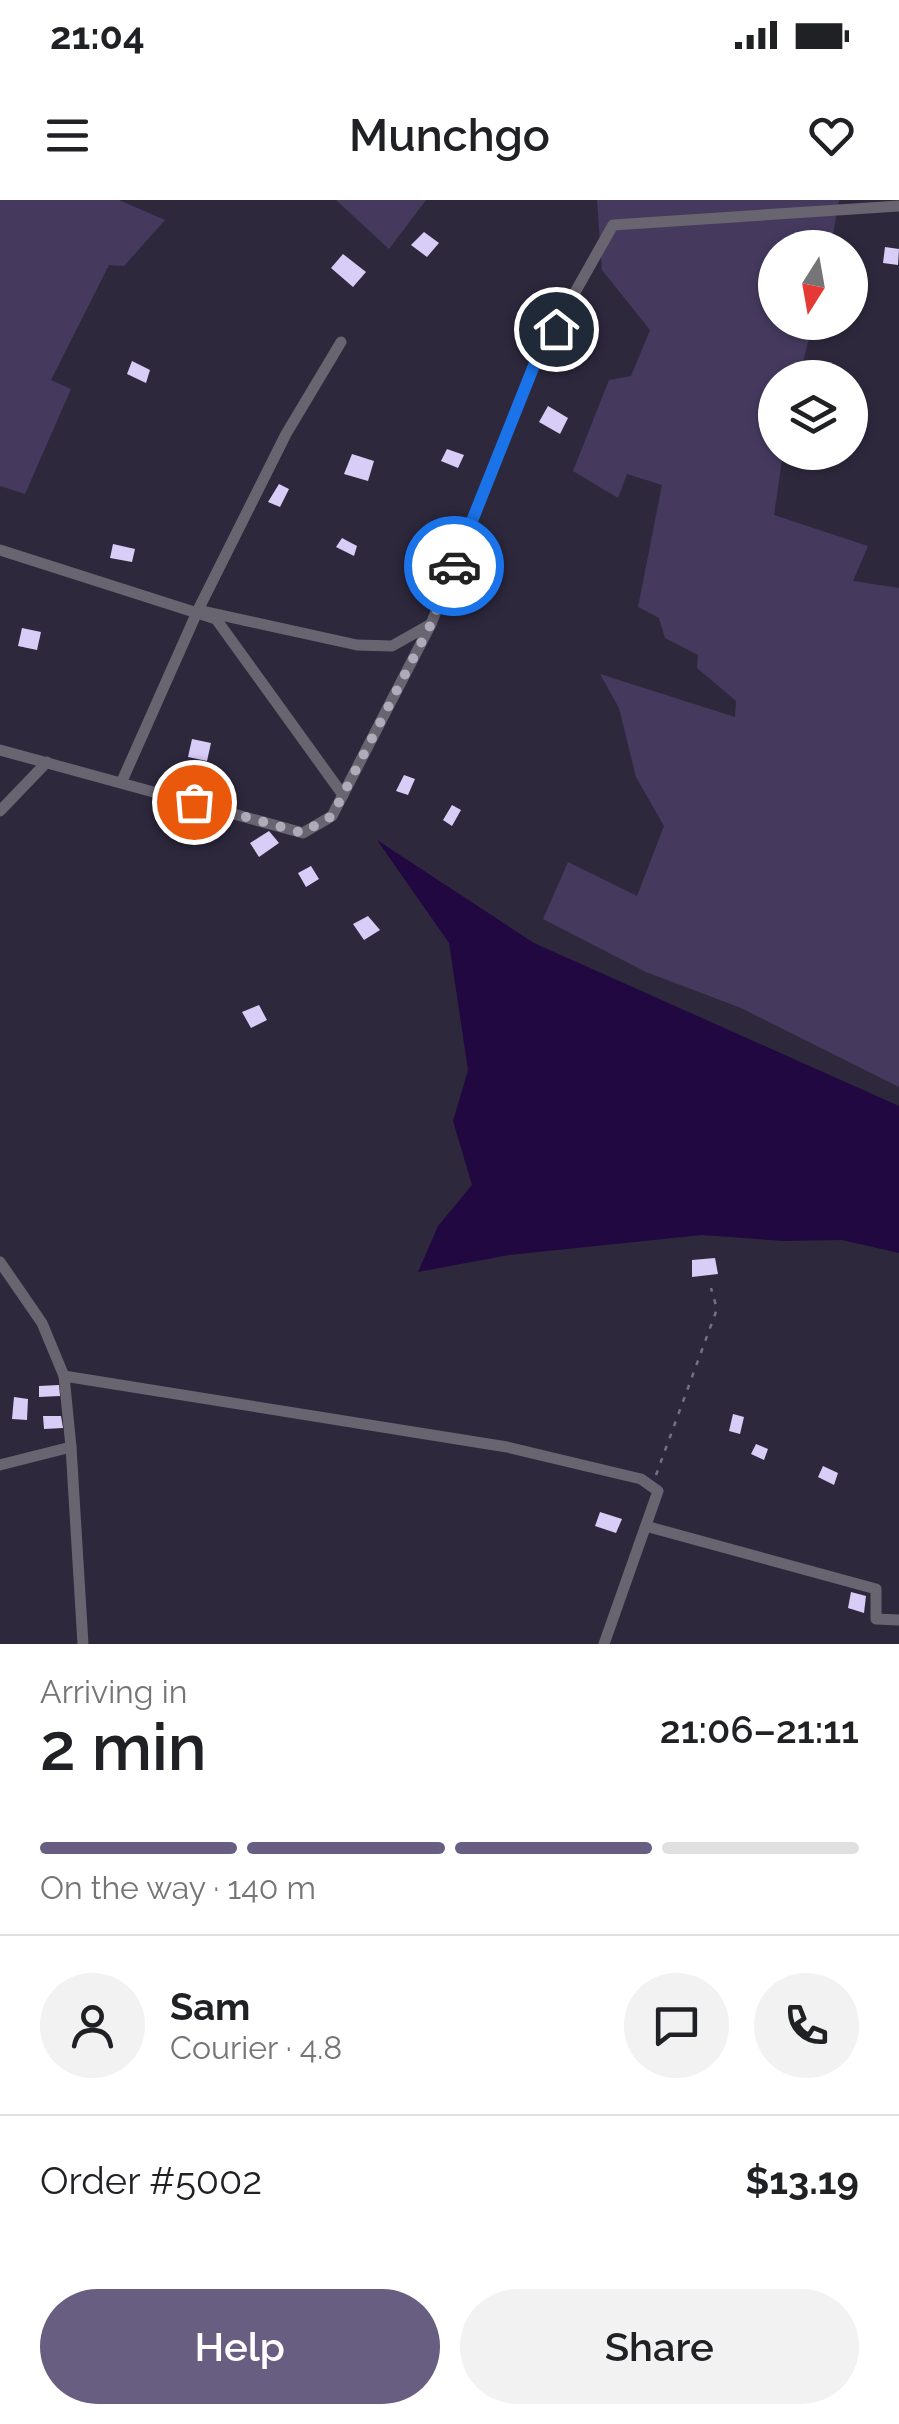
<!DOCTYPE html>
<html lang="en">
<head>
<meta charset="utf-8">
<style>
  :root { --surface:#fff; --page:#f2f2f2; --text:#202124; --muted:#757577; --line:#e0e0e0; --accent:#685e82 }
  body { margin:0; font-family:Raleway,sans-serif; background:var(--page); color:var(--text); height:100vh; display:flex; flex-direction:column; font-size:38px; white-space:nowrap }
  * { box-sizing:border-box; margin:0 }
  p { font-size:32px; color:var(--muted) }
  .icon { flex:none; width:55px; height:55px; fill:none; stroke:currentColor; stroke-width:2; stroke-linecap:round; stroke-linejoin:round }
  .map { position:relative; height:1444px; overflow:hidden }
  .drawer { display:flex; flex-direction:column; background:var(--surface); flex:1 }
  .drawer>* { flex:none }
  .needle { width:65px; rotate:191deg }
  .fabs { position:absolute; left:758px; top:30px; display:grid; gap:20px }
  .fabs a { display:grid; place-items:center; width:110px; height:110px; border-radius:50%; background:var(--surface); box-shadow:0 2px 8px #0004; font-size:50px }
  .pin { position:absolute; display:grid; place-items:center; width:85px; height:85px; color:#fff; margin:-42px; border:5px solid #fff; border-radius:50%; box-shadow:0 2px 10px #0007 }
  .courier { position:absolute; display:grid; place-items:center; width:100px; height:100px; margin:-50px; border:8px solid #1a73e8; border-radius:50%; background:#fff; color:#222; box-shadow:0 2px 12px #0007 }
  .overview em { font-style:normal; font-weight:600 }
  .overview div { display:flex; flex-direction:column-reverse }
  .overview { display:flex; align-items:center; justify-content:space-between; height:170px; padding:0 40px }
  h1 { font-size:65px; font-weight:600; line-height:75px }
  .bar { display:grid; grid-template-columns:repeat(4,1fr); gap:15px 10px; align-content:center; height:120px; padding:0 40px }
  .bar i { height:12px; border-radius:8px; background:var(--line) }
  .bar .selected { background:var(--accent) }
  .bar p { grid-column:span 4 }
  .line { display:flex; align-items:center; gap:25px; padding:0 40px; border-top:2px solid var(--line) }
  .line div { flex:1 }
  .round { display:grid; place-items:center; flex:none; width:105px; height:105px; border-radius:52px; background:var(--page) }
  .primary-button { display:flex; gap:20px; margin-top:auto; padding:20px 40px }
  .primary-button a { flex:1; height:115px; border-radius:60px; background:var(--accent); color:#fff; font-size:40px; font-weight:600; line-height:115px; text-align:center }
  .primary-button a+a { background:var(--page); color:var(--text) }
  .status { display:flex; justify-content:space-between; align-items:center; height:70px; padding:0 50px; background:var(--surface); direction:ltr }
  .status svg { height:28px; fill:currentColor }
  header { display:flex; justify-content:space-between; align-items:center; height:130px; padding:0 40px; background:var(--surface); font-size:45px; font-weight:600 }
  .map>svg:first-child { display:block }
  .green { fill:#453a5e }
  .water { fill:#210841 }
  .building { fill:#d8cdf7 }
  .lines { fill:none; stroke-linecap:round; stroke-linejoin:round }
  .path { stroke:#757082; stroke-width:2.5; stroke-dasharray:5 8; stroke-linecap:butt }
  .minor { stroke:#686570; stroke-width:11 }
  .done { stroke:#afabba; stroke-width:10; stroke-dasharray:0 18 }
  .route { stroke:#1a73e8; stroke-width:12 }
</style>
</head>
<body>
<div class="status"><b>21:04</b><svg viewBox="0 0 49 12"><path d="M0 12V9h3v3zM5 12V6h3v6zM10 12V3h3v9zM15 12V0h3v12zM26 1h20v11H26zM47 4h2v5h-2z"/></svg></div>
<header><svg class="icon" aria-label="menu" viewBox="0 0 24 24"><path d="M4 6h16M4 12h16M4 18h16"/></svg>Munchgo<svg class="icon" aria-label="heart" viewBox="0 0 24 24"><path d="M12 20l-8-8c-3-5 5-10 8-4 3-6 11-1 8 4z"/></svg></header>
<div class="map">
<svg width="899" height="1444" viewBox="0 0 899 1444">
  <rect width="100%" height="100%" fill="#2e283d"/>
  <g class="green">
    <polygon points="0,0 119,0 165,20 124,66 109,65 51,180 71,189 25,294 0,286"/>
    <polygon points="336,0 426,0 389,49"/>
    <polygon points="597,0 839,0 831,47 775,48 775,122 813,123 799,177 775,178 775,252 783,253 774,315 868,346 853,381 899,388 899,887 741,808 646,772 543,719 568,662 637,696 664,626 636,577 619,508 600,474 735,517 736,501 697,468 698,455 665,438 659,418 638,407 662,285 627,274 618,298 573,271 609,180 631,176 650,130 602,70"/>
  </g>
  <polygon class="water" points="377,640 534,743 899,906 899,1053 842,1040 783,1041 702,1035 509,1055 418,1072 438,1026 472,985 453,921 468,870 449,743"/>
  <g class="building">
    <polygon points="424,32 439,43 427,57 411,45"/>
    <polygon points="885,47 899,49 898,65 883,63"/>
    <polygon points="343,54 366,72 353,87 331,68"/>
    <polygon points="132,161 150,170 146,183 127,174"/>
    <polygon points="548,206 568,218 560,234 539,222"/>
    <polygon points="447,249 464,255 458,268 441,261"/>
    <polygon points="352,254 374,261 368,281 344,274"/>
    <polygon points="279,284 289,289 280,307 268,302"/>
    <polygon points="342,338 357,346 354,356 336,347"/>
    <polygon points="113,344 135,349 132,362 110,358"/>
    <polygon points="22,428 41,432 37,450 18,446"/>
    <polygon points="192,539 211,543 207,561 188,557"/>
    <polygon points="404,575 415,579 408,595 396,591"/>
    <polygon points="452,605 461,610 452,626 443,620"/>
    <polygon points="269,631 279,643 259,657 250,643"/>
    <polygon points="311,666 319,679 306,687 298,673"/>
    <polygon points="368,716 380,730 364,740 353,724"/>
    <polygon points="259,805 267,820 251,828 242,812"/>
    <polygon points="715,1058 718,1074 692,1077 692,1060"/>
    <polygon points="59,1185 60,1196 39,1197 39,1186"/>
    <polygon points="14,1197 28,1199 27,1220 12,1219"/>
    <polygon points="733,1214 744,1217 740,1234 729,1231"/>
    <polygon points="43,1216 61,1216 63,1228 44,1229"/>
    <polygon points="756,1244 768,1249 764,1260 751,1254"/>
    <polygon points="823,1266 838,1273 834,1285 818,1277"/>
    <polygon points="600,1312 622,1319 616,1333 595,1326"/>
    <polygon points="851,1392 866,1396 864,1413 848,1408"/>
  </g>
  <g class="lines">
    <polyline class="path" points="656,1275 717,1109 711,1088"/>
    <g class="minor">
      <polyline points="0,350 216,419 343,595"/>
      <polyline points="198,410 286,234 341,142"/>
      <polyline points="0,550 303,633 332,616 431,424 535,163 613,25 899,6"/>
      <polyline points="122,581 198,410 357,445 392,446 431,424"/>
      <polyline points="0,611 47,562"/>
      <polyline points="0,1062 42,1123 64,1176 507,1247 641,1279 658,1291 604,1444"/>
      <polyline points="71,1247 83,1444"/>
      <polyline points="0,1265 71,1247 64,1176"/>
      <polyline points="649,1327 876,1389 876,1419 899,1420"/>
    </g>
  </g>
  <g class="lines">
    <polyline class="done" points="194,602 302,633 332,616 431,424 454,366"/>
    <polyline class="route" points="454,366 535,163 556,129"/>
  </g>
</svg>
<div class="fabs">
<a><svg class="needle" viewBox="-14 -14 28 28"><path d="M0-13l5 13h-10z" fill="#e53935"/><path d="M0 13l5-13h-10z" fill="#757577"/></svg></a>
<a><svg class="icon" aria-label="layers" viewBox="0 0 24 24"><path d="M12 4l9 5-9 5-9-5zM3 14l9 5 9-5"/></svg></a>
</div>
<div class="pin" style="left:194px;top:602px;background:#ea580c"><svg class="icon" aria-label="bag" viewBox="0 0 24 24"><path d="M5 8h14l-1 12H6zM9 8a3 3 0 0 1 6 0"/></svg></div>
<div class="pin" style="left:556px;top:129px;background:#1f2937"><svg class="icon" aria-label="home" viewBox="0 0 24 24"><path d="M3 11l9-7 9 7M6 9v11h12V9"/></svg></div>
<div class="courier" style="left:454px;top:366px"><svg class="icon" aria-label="car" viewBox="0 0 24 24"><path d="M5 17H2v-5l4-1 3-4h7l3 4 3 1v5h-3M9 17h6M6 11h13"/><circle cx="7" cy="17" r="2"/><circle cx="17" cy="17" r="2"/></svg></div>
</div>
<section class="drawer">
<div class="overview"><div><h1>2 min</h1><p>Arriving in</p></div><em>21:06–21:11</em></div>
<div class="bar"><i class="selected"></i><i class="selected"></i><i class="selected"></i><i></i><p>On the way · 140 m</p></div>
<div class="line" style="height:180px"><a class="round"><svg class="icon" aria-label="person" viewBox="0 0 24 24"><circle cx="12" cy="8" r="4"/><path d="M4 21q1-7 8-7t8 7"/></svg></a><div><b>Sam</b><p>Courier · 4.8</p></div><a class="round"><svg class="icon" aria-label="chat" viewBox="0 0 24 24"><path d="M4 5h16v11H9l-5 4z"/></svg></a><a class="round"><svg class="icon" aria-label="phone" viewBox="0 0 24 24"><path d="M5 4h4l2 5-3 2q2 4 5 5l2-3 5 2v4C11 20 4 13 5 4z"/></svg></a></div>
<div class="line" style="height:130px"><div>Order #5002</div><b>$13.19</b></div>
<div class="primary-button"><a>Help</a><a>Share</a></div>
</section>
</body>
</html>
